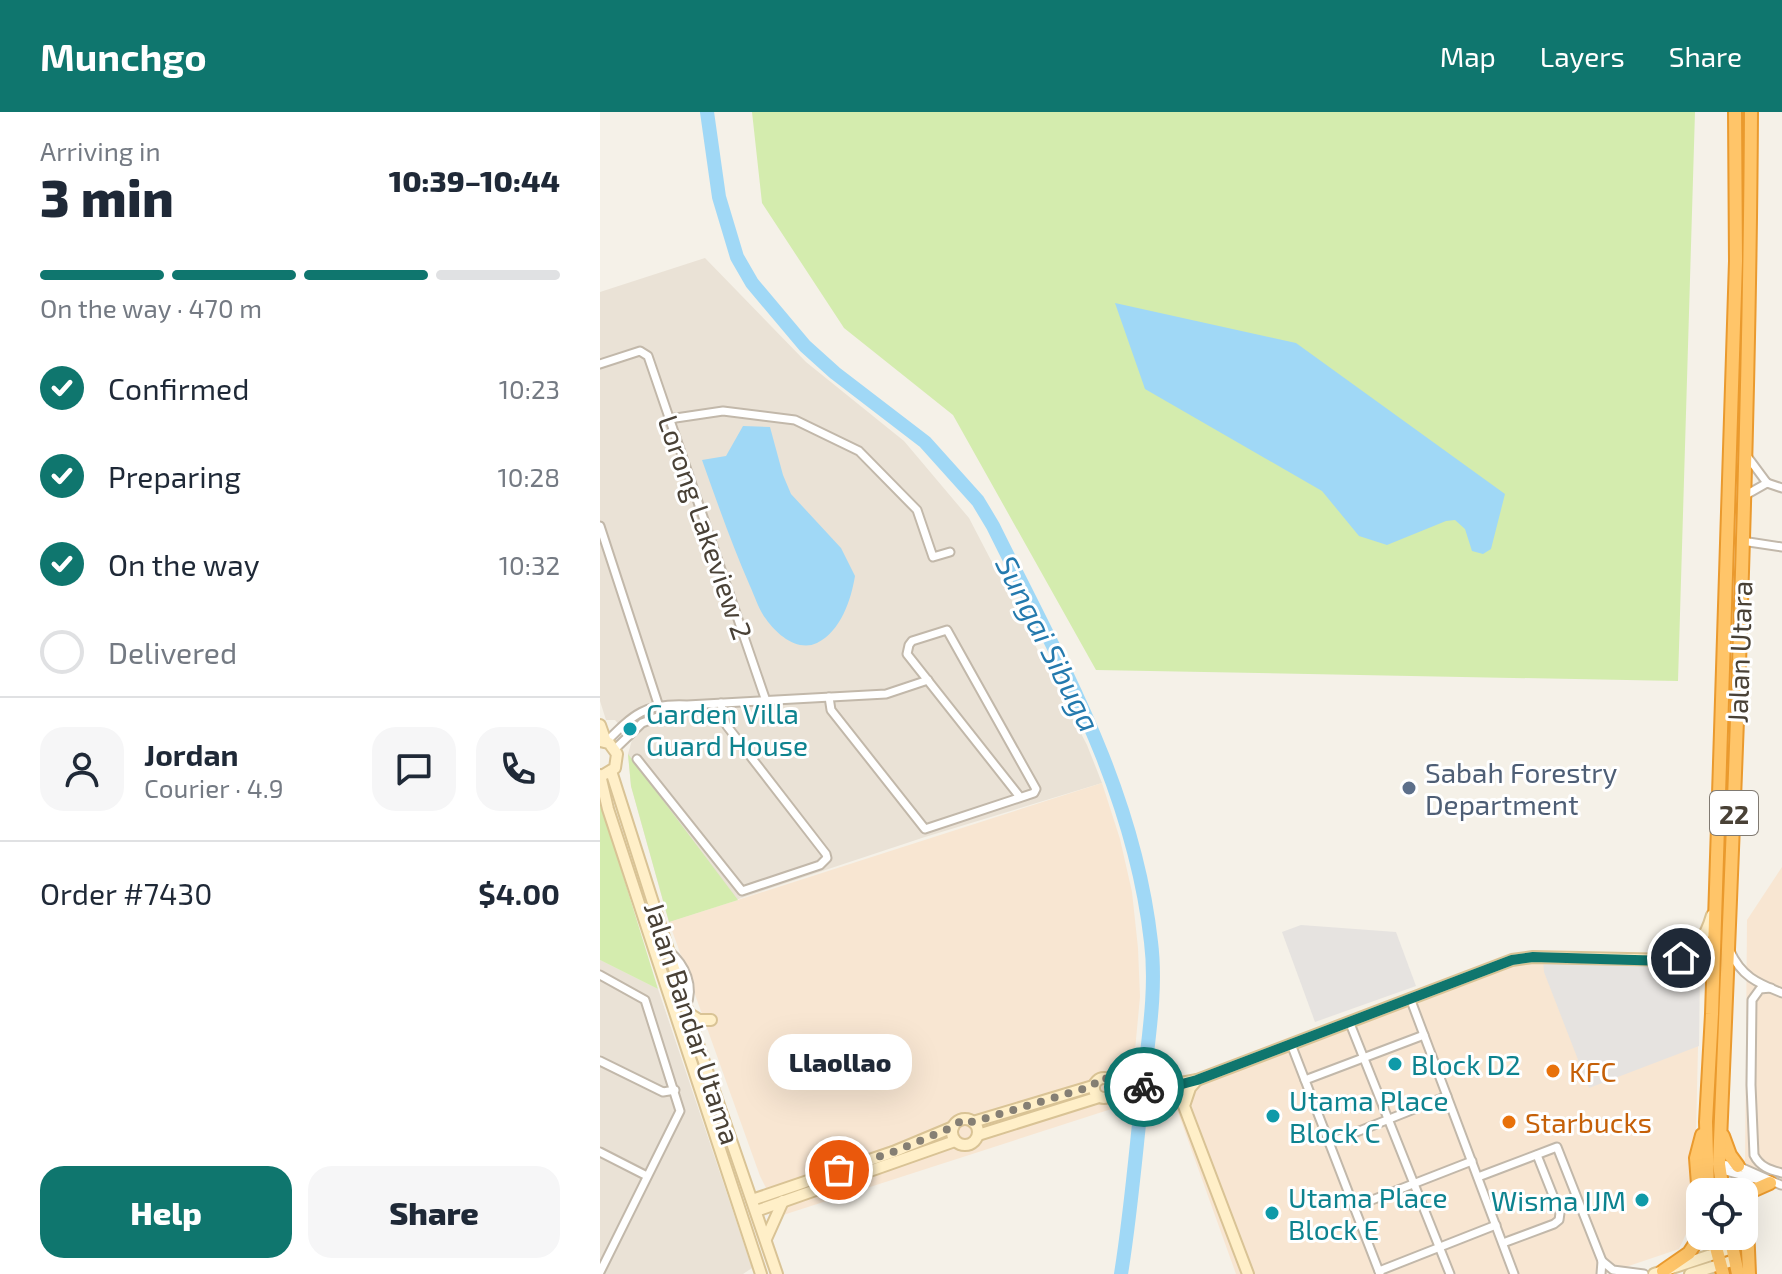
<!DOCTYPE html>
<html lang="en">
<head>
<meta charset="utf-8">
<style>
  :root { --surface:#fff; --page:#f6f6f7; --text:#1f2937; --muted:#747a83; --line:#e0e1e3; --accent:#0f766e }
  body { margin:0; font-family:"Exo 2",sans-serif; background:var(--page); color:var(--text); height:100vh; display:flex; flex-direction:column; font-size:30px; white-space:nowrap }
  * { box-sizing:border-box; margin:0 }
  p { font-size:26px; color:var(--muted) }
  .icon { flex:none; width:44px; height:44px; fill:none; stroke:currentColor; stroke-width:2; stroke-linecap:round; stroke-linejoin:round }
  .map { position:relative; flex:1; overflow:hidden }
  .drawer { display:flex; flex-direction:column; background:var(--surface); width:600px }
  .drawer>* { flex:none }
  .tools { position:absolute; left:1086px; top:1066px; display:grid; gap:16px }
  .tools a { display:grid; place-items:center; width:72px; height:72px; border-radius:16px; background:var(--surface); box-shadow:0 8px 32px #0002; font-size:40px }
  .pin { position:absolute; display:grid; place-items:center; width:68px; height:68px; color:#fff; margin:-34px; border:4px solid #fff; border-radius:50%; box-shadow:0 2px 8px #0007 }
  .courier { position:absolute; display:grid; place-items:center; width:80px; height:80px; margin:-40px; border:6px solid #0f766e; border-radius:50%; background:#fff; color:#222; box-shadow:0 2px 10px #0007 }
  .bubble { position:absolute; height:56px; border-radius:24px; background:var(--surface); box-shadow:0 8px 32px #0002; font-size:26px; font-weight:800; line-height:56px; text-align:center }
  .overview em { font-style:normal; font-weight:800 }
  .overview div { display:flex; flex-direction:column-reverse }
  .overview { display:flex; align-items:center; justify-content:space-between; height:136px; padding:0 40px }
  h1 { font-size:52px; font-weight:800; line-height:60px }
  .bar { display:grid; grid-template-columns:repeat(4,1fr); gap:12px 8px; align-content:center; height:96px; padding:0 40px }
  .bar i { height:10px; border-radius:6px; background:var(--line) }
  .bar .selected { background:var(--accent) }
  .bar p { grid-column:span 4 }
  .line { display:flex; align-items:center; gap:20px; padding:0 40px; border-top:2px solid var(--line) }
  .line div { flex:1 }
  .round { display:grid; place-items:center; flex:none; width:84px; height:84px; border-radius:24px; background:var(--page) }
  ol { padding:0 40px; list-style:none }
  li { display:flex; align-items:center; gap:24px; height:88px }
  li p { margin-inline-start:auto }
  li .icon { padding:8px; border-radius:50%; background:var(--accent); color:#fff; stroke-width:4 }
  li:last-child { color:var(--muted) }
  li i { width:44px; height:44px; border:4px solid var(--line); border-radius:50% }
  .primary-button { display:flex; gap:16px; margin-top:auto; padding:16px 40px }
  .primary-button a { flex:1; height:92px; border-radius:24px; background:var(--accent); color:#fff; font-size:32px; font-weight:800; line-height:92px; text-align:center }
  .primary-button a+a { background:var(--page); color:var(--text) }
  header { display:flex; align-items:center; gap:48px; box-sizing:border-box; height:112px; padding:0 40px; background:var(--accent); color:#fff }
  header strong { font-size:38px }
  nav { display:flex; gap:44px; margin-inline-start:auto; font-size:28px }
  main { display:flex; flex:1; min-height:0 }
  .map>svg:first-child { display:block }
  .residential { fill:#eae2d6 }
  .commercial { fill:#f8e6d2 }
  .green { fill:#d4ecae }
  .parking { fill:#e6e3e0 }
  .water { fill:#a0d8f6 }
  .lines { fill:none; stroke-linecap:round; stroke-linejoin:round }
  .river { stroke:#a0d8f6; stroke-width:14 }
  .street-casing { stroke:#c2b8aa; stroke-width:11 }
  .secondary-casing { stroke:#d9c395; stroke-width:14 }
  .highway-casing { stroke:#ea9a2e; stroke-width:16 }
  .street { stroke:#fff; stroke-width:7 }
  .secondary { stroke:#ffefc8; stroke-width:10 }
  .highway { stroke:#ffc569; stroke-width:12 }
  .done { stroke:#857f74; stroke-width:8; stroke-dasharray:0 14.4 }
  .route { stroke:#0f766e; stroke-width:10 }
  .culture-dot { fill:#0f9aa8; stroke:#fff; stroke-width:3 }
  .service-dot { fill:#5c6f8a; stroke:#fff; stroke-width:3 }
  .food-dot { fill:#e8710a; stroke:#fff; stroke-width:3 }
  .labels { text-anchor:middle; dominant-baseline:central; stroke-width:6; stroke-linejoin:round; paint-order:stroke }
  .shield { fill:#fff; stroke:#807a72; stroke-width:2 }
  .shield-label { font-size:26px; font-weight:bold; fill:#494136 }
  .street-label { font-size:28px; fill:#494136; stroke:#fff }
  .culture-label { font-size:28px; fill:#0d838f; stroke:#fff; text-anchor:start }
  .service-label { font-size:28px; fill:#4e5e75; stroke:#fff; text-anchor:start }
  .food-label { font-size:28px; fill:#c56008; stroke:#fff; text-anchor:start }
  .water-label { font-size:30px; font-style:italic; fill:#247aae; stroke:#fff }
</style>
</head>
<body>
<header>
<strong>Munchgo</strong>
<nav><a>Map</a><a>Layers</a><a>Share</a></nav>
</header>
<main>
<section class="drawer">
<div class="overview"><div><h1>3 min</h1><p>Arriving in</p></div><em>10:39–10:44</em></div>
<div class="bar"><i class="selected"></i><i class="selected"></i><i class="selected"></i><i></i><p>On the way · 470 m</p></div>
<ol>
<li><svg class="icon" aria-label="check" viewBox="0 0 24 24"><path d="M5 12l5 5 9-10"/></svg>Confirmed<p>10:23</p></li>
<li><svg class="icon" aria-label="check" viewBox="0 0 24 24"><path d="M5 12l5 5 9-10"/></svg>Preparing<p>10:28</p></li>
<li><svg class="icon" aria-label="check" viewBox="0 0 24 24"><path d="M5 12l5 5 9-10"/></svg>On the way<p>10:32</p></li>
<li><i></i>Delivered</li>
</ol>
<div class="line" style="height:144px"><a class="round"><svg class="icon" aria-label="person" viewBox="0 0 24 24"><circle cx="12" cy="8" r="4"/><path d="M4 21q1-7 8-7t8 7"/></svg></a><div><b>Jordan</b><p>Courier · 4.9</p></div><a class="round"><svg class="icon" aria-label="chat" viewBox="0 0 24 24"><path d="M4 5h16v11H9l-5 4z"/></svg></a><a class="round"><svg class="icon" aria-label="phone" viewBox="0 0 24 24"><path d="M5 4h4l2 5-3 2q2 4 5 5l2-3 5 2v4C11 20 4 13 5 4z"/></svg></a></div>
<div class="line" style="height:104px"><div>Order #7430</div><b>$4.00</b></div>
<div class="primary-button"><a>Help</a><a>Share</a></div>
</section>
<div class="map">
<svg width="1182" height="1162" viewBox="0 0 1182 1162">
  <rect width="100%" height="100%" fill="#f5f1e8"/>
  <g class="residential">
    <polygon points="105,146 206,250 304,329 369,406 487,633 502,671 325,725 69,810 31,674 28,642 32,628 15,608 6,608 0,589 0,180"/>
    <polygon points="0,848 58,877 152,1156 143,1162 0,1162"/>
  </g>
  <g class="commercial">
    <polygon points="502,671 520,727 532,780 538,836 540,885 530,991 180,1104 160,1064 69,810"/>
    <polygon points="1182,755 1182,1068 1145,1052 1147,808"/>
    <polygon points="943,848 1100,851 1094,1105 1079,1137 1005,1162 636,1162 575,992 589,967 816,892 914,854"/>
  </g>
  <g class="green">
    <polygon points="152,0 1095,0 1078,569 496,558 353,303 244,216 162,91"/>
    <polygon points="28,642 138,788 69,810 31,674"/>
    <polygon points="0,688 0,689 58,877 0,848"/>
  </g>
  <g class="parking">
    <polygon points="701,813 796,820 816,874 715,910 682,820"/>
    <polygon points="943,848 1100,851 1099,934 989,976 944,860"/>
  </g>
  <g class="water">
    <polygon points="515,191 696,231 905,382 891,437 883,442 872,439 865,417 855,408 846,409 787,433 759,424 722,379 545,277"/>
    <path d="M143,314L170,315L183,363L191,382L241,436L255,464C251,488 241,519 217,531C198,540 177,523 166,507C159,498 155,485 150,474C132,433 117,390 102,348L126,344Z"/>
  </g>
  <g class="lines">
    <path class="river" d="M107,0L119,85L137,145L152,171L205,234L235,261L325,330L378,389L393,414C460,550 534,677 551,830C557,878 548,928 543,975C536,1037 531,1100 521,1162"/>
    <defs>
      <g id="street">
        <polyline points="0,252 40,239 48,244 166,589"/>
        <polyline points="69,307 123,299 195,308 259,339 317,398 333,445 350,440"/>
        <polyline points="1147,344 1167,371"/>
        <polyline points="1167,371 1182,376"/>
        <polyline points="1144,384 1167,371"/>
        <polyline points="0,414 62,604"/>
        <polyline points="1142,429 1182,435"/>
        <polyline points="229,585 231,598 325,717 434,681 436,677 347,518 312,529 309,533 307,542 420,685"/>
        <path d="M6,630C34,602 45,591 87,593L286,582L328,568"/>
        <polyline points="15,637 42,611 81,596"/>
        <polyline points="37,647 142,779 220,753 227,746 226,742 127,614 123,605 121,591"/>
        <path d="M69,839C85,853 95,874 86,895"/>
        <path d="M1130,839C1141,864 1157,871 1182,881"/>
        <polyline points="0,863 45,888 80,999 0,1160"/>
        <path d="M1171,876L1160,877L1152,888L1151,973L1154,1043C1160,1055 1170,1058 1182,1061"/>
        <polyline points="810,886 914,1162"/>
        <polyline points="749,909 850,1162"/>
        <polyline points="691,932 780,1162"/>
        <polyline points="0,949 63,980 75,978"/>
        <polyline points="705,968 824,923"/>
        <polyline points="729,1031 847,984"/>
        <polyline points="0,1040 47,1064"/>
        <polyline points="1119,1052 1138,1054 1181,1073"/>
        <polyline points="1119,1057 1167,1070"/>
        <polyline points="878,1065 957,1035 1002,1149 1001,1162"/>
        <polyline points="754,1095 872,1049"/>
        <polyline points="903,1131 954,1112 959,1108 960,1101 937,1043"/>
        <polyline points="1002,1149 1013,1158 1044,1162"/>
        <polyline points="779,1159 896,1113"/>
      </g>
      <g id="secondary">
        <polyline points="0,613 6,630"/>
        <polyline points="0,629 9,631 17,642 15,656 5,662"/>
        <polyline points="11,659 99,935 177,1162"/>
        <polyline points="0,663 8,697 161,1162"/>
        <polyline points="88,901 99,908 111,908"/>
        <circle cx="504" cy="976" r="10"/>
        <polyline points="597,968 590,976 584,994 648,1162"/>
        <path d="M514,975H560L597,968L912,848L933,845L1075,848C1096,841 1106,824 1112,803"/>
        <circle cx="365" cy="1020" r="13"/>
        <polyline points="373,1010 493,974"/>
        <polyline points="378,1023 499,985"/>
        <polyline points="152,1088 293,1040 353,1015"/>
        <polyline points="156,1099 355,1029"/>
        <polyline points="166,1127 183,1089"/>
        <polyline points="1054,1162 1132,1136"/>
        <polyline points="1090,1162 1135,1148"/>
      </g>
      <g id="highway">
        <polyline points="1123,1024 1130,1043 1138,1054"/>
        <polyline points="1108,1080 1106,1010 1112,902 1136,149 1135,0"/>
        <path d="M1123,1080L1119,1052C1134,701 1149,351 1151,0"/>
        <polyline points="1100,1099 1096,1046 1102,1023"/>
        <polyline points="1113,1124 1123,1162"/>
        <polyline points="1130,1124 1138,1162"/>
        <polyline points="1063,1159 1089,1141 1100,1124"/>
        <polyline points="1149,1162 1146,1089 1152,1079 1170,1071"/>
      </g>
    </defs>
    <use href="#street" class="street-casing"/>
    <use href="#secondary" class="secondary-casing"/>
    <use href="#highway" class="highway-casing"/>
    <use href="#street" class="street"/>
    <use href="#secondary" class="secondary"/>
    <use href="#highway" class="highway"/>
  </g>
  <g class="lines">
    <polyline class="done" points="239,1058 293,1040 353,1015 363,1007 373,1010 493,974 497,968 502,965 511,968 514,975 544,975"/>
    <polyline class="route" points="544,975 582,972 597,968 912,848 933,845 1068,849 1081,846"/>
  </g>
  <g class="culture-dot">
    <circle cx="30" cy="617" r="8"/>
    <circle cx="795" cy="952" r="8"/>
    <circle cx="673" cy="1004" r="8"/>
    <circle cx="1042" cy="1088" r="8"/>
    <circle cx="672" cy="1101" r="8"/>
  </g>
  <circle class="service-dot" cx="809" cy="676" r="8"/>
  <g class="food-dot">
    <circle cx="953" cy="959" r="8"/>
    <circle cx="909" cy="1010" r="8"/>
  </g>
  <g class="labels">
    <rect class="shield" x="1110" y="679" width="48" height="44" rx="6"/>
    <g class="shield-label">
      <text x="1134" y="701">22</text>
    </g>
    <g class="street-label">
      <text transform="translate(106 415) rotate(71)">Lorong Lakeview 2</text>
      <text transform="translate(1139 540) rotate(-88)">Jalan Utara</text>
      <text transform="translate(93 911) rotate(72)">Jalan Bandar Utama</text>
    </g>
    <g class="culture-label">
      <text x="46" y="601">Garden Villa<tspan x="46" dy="32">Guard House</tspan></text>
      <text x="811" y="952">Block D2</text>
      <text x="689" y="988">Utama Place<tspan x="689" dy="32">Block C</tspan></text>
      <text x="688" y="1085">Utama Place<tspan x="688" dy="32">Block E</tspan></text>
      <text x="1026" y="1088" text-anchor="end">Wisma IJM</text>
    </g>
    <g class="service-label">
      <text x="825" y="660">Sabah Forestry<tspan x="825" dy="32">Department</tspan></text>
    </g>
    <g class="food-label">
      <text x="969" y="959">KFC</text>
      <text x="925" y="1010">Starbucks</text>
    </g>
    <g class="water-label">
      <text transform="translate(449 531) rotate(63)">Sungai Sibuga</text>
    </g>
  </g>
</svg>
<div class="tools">
<a><svg class="icon" aria-label="locate" viewBox="0 0 24 24"><circle cx="12" cy="12" r="6"/><path d="M12 2v4M12 18v4M2 12h4M18 12h4"/></svg></a>
</div>
<div class="pin" style="left:239px;top:1058px;background:#ea580c"><svg class="icon" aria-label="bag" viewBox="0 0 24 24"><path d="M5 8h14l-1 12H6zM9 8a3 3 0 0 1 6 0"/></svg></div>
<div class="pin" style="left:1081px;top:846px;background:#1f2937"><svg class="icon" aria-label="home" viewBox="0 0 24 24"><path d="M3 11l9-7 9 7M6 9v11h12V9"/></svg></div>
<div class="courier" style="left:544px;top:975px"><svg class="icon" aria-label="bike" viewBox="0 0 24 24"><circle cx="6" cy="16" r="4"/><circle cx="18" cy="16" r="4"/><path d="M6 16l4-8h5l3 8M10 8l3 8H6M13 5h3"/></svg></div>
<div class="bubble" style="left:168px;top:922px;width:144px">Llaollao</div>
</div>
</main>
</body>
</html>
